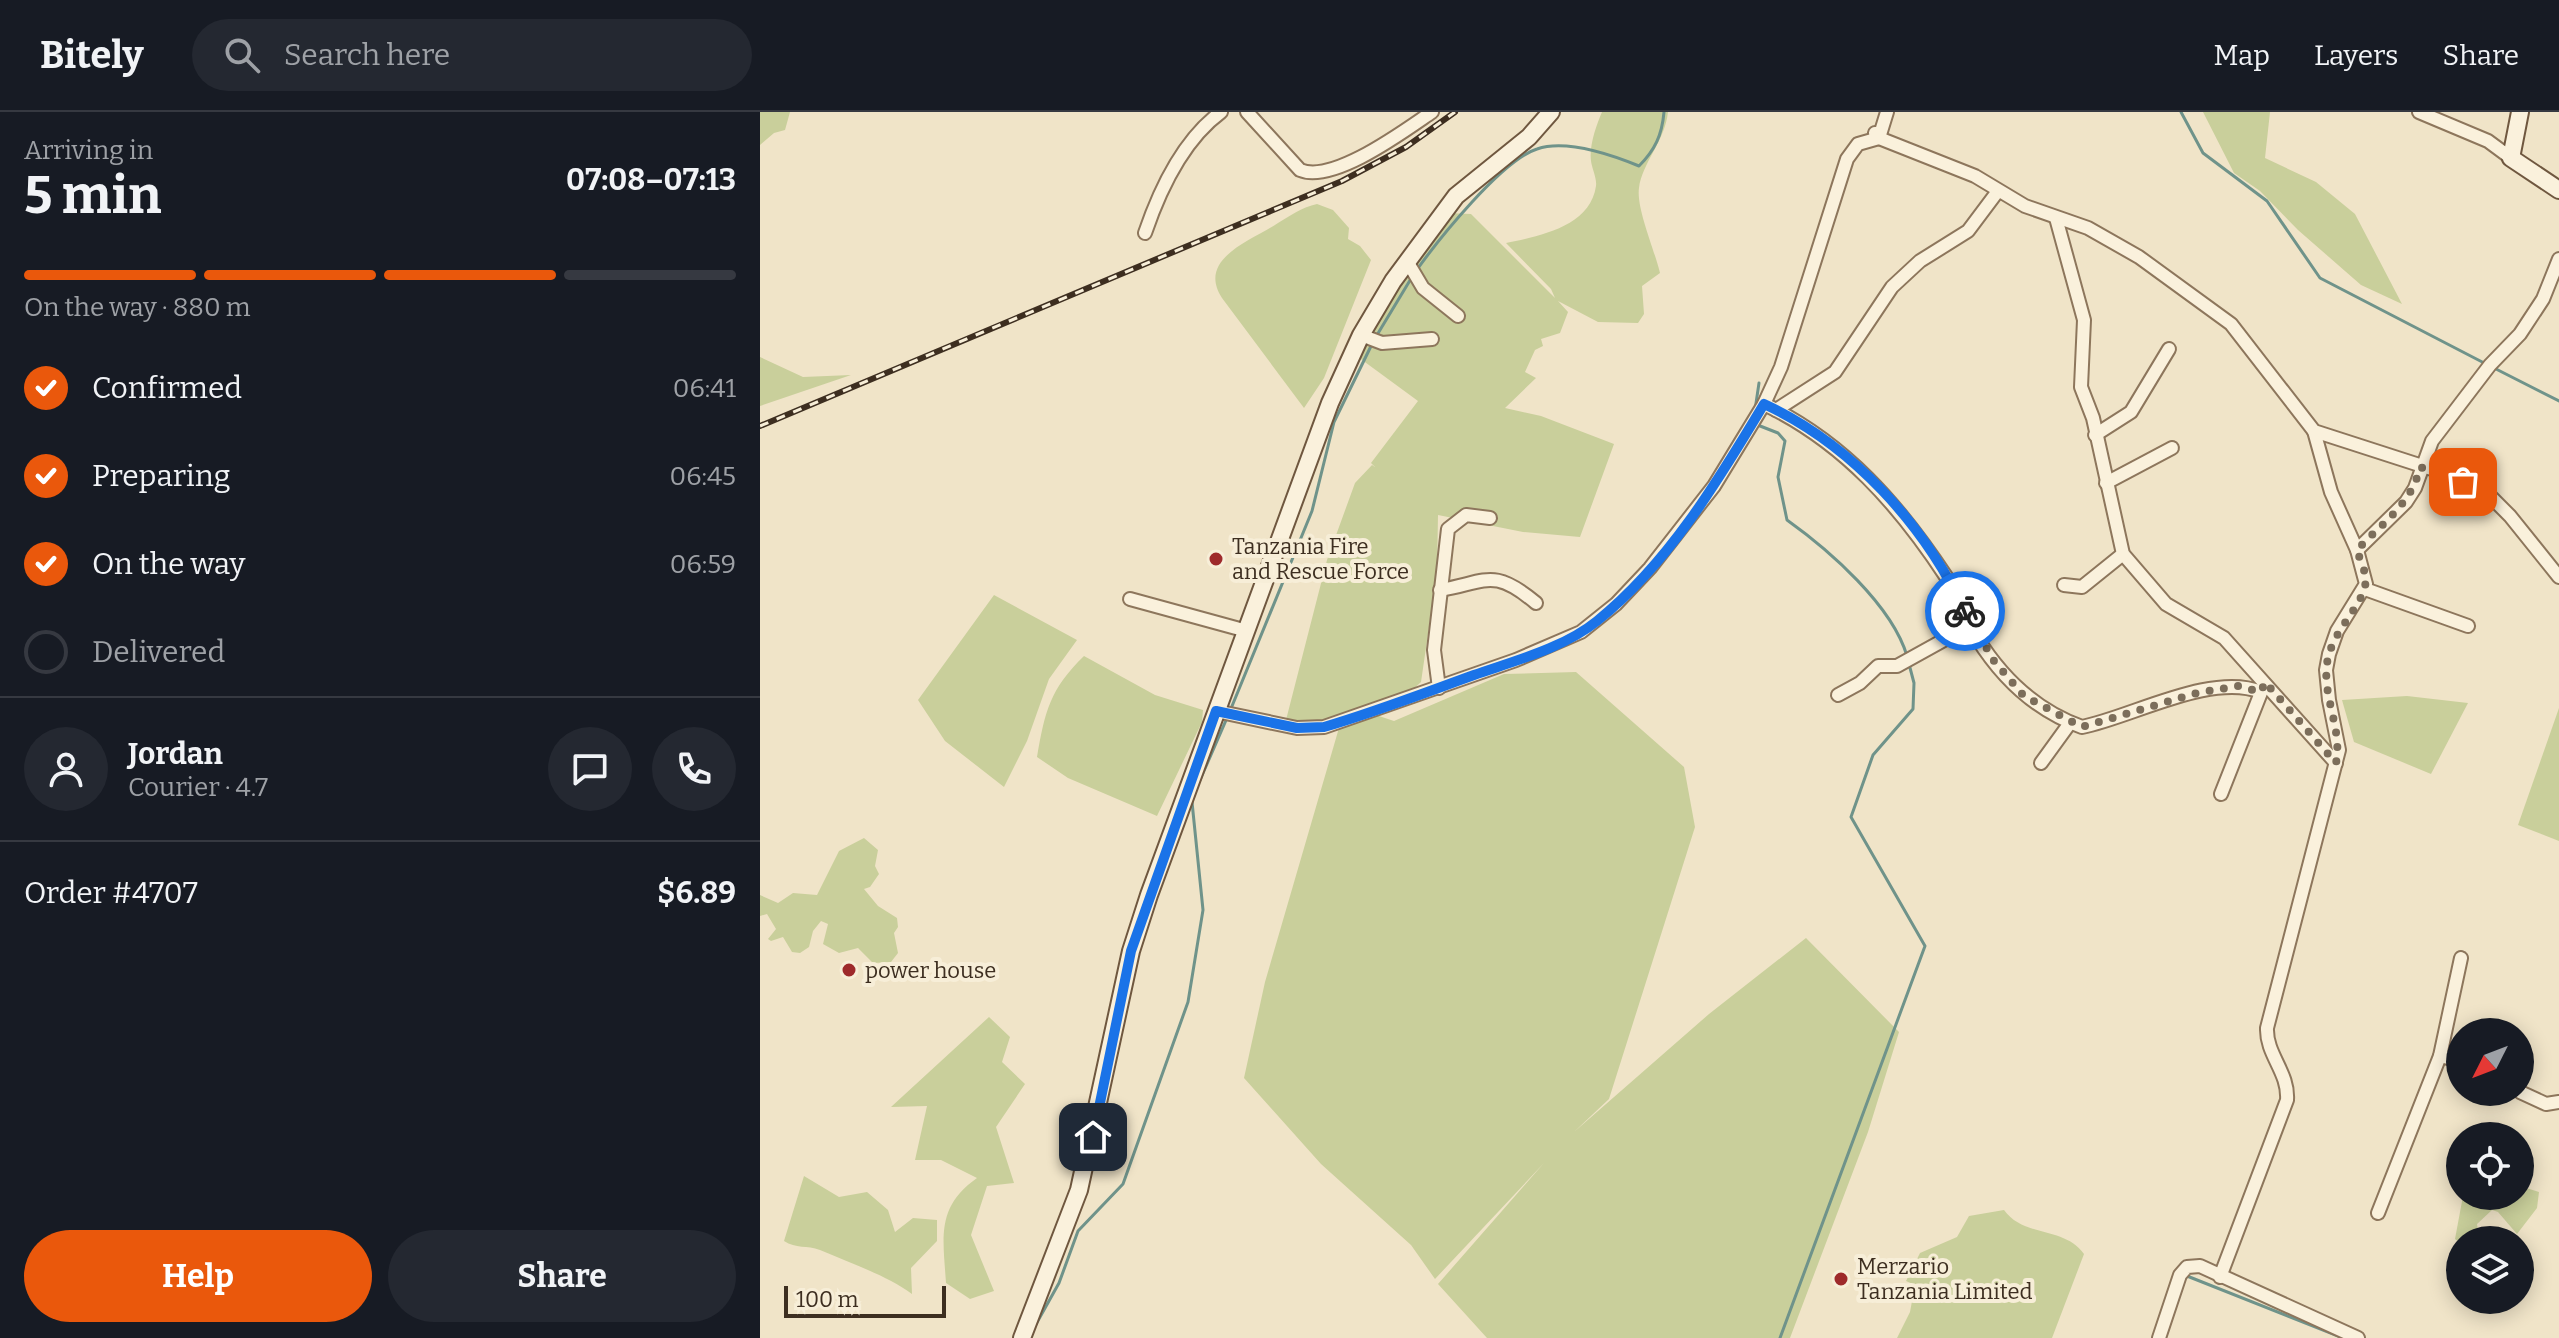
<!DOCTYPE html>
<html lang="en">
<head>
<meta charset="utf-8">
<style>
  :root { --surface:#171b24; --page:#242831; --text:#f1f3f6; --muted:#9ea1a6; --line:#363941; --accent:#ea580c }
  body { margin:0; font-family:Bitter,serif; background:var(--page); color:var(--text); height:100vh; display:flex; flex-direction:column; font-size:30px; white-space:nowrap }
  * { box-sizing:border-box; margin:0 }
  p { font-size:26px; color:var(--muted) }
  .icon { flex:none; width:44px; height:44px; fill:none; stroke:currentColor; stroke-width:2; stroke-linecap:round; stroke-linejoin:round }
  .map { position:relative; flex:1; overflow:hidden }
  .sheet { display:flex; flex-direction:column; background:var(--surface); width:760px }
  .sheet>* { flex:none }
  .needle { width:52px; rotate:228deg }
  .fabs { position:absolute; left:1686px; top:906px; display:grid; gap:16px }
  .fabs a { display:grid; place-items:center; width:88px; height:88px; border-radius:50%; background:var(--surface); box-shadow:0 4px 20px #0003; font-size:40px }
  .scale { position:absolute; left:24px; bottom:20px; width:162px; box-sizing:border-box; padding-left:8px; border:4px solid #3d2e20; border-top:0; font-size:22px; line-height:28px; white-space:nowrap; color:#3d2e20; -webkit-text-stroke:6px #f7eed8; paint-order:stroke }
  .pin { position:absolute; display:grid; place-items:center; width:68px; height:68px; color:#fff; margin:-34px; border-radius:16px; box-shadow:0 4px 12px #0006 }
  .courier { position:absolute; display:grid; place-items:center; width:80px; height:80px; margin:-40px; border:6px solid #1a73e8; border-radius:50%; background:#fff; color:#222; box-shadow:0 2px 10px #0007 }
  .head em { font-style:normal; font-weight:700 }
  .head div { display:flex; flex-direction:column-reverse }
  .head { display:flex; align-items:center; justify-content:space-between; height:136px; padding:0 24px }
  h1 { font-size:52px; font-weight:700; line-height:60px }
  .bar { display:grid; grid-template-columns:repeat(4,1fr); gap:12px 8px; align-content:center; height:96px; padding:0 24px }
  .bar i { height:10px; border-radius:6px; background:var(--line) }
  .bar .current { background:var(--accent) }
  .bar p { grid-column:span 4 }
  .line { display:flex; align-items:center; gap:20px; padding:0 24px; border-top:2px solid var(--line) }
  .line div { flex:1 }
  .round { display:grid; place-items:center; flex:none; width:84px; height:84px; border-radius:42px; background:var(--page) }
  ol { padding:0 24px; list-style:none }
  li { display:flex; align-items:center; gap:24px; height:88px }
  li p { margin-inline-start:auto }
  li .icon { padding:8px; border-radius:50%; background:var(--accent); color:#fff; stroke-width:4 }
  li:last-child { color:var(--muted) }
  li i { width:44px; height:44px; border:4px solid var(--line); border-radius:50% }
  .primary-button { display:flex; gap:16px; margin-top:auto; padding:16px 24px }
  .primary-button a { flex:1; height:92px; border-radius:48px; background:var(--accent); color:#fff; font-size:32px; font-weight:700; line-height:92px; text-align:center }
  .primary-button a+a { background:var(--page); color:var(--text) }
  header { display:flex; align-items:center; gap:48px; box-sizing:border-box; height:112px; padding:0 40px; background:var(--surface); border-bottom:2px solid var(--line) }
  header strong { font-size:38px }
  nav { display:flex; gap:44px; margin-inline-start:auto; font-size:28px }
  .search { width:560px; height:72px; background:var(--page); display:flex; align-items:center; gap:20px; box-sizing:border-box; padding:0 28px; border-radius:44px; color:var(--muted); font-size:30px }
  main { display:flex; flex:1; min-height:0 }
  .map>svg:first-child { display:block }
  .green { fill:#c9cf9b }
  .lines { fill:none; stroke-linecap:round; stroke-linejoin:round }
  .stream { stroke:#6f938a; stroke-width:3 }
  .street-casing { stroke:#8d765c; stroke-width:16 }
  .secondary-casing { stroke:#6f573f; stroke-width:20 }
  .street { stroke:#faf1dc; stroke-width:12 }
  .secondary { stroke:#faf1dc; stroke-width:16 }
  .rail-casing { stroke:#3d2e20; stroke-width:6 }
  .rail { stroke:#f7eed8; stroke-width:3; stroke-dasharray:9; stroke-linecap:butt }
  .done { stroke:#7c6e5b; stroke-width:8; stroke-dasharray:0 14.4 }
  .route { stroke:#1a73e8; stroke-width:10 }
  .poi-dot { fill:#9e2a2b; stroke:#f7eed8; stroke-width:3 }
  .labels { text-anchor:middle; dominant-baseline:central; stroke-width:8; stroke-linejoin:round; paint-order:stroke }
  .poi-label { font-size:22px; fill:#3d2e20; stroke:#f7eed8; text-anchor:start }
</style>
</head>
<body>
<header>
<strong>Bitely</strong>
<div class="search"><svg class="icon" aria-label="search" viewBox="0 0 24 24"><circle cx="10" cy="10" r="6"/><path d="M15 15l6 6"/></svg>Search here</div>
<nav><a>Map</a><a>Layers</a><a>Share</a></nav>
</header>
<main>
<section class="sheet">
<div class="head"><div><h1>5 min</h1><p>Arriving in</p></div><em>07:08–07:13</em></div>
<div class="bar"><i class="current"></i><i class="current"></i><i class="current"></i><i></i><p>On the way · 880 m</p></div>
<ol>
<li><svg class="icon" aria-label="check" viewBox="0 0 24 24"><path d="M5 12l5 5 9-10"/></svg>Confirmed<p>06:41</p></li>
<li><svg class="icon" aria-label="check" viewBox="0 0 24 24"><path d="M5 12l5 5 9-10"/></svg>Preparing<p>06:45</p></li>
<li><svg class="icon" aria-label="check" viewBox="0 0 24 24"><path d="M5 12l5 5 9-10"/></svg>On the way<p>06:59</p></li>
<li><i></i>Delivered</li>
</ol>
<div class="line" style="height:144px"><a class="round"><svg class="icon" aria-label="person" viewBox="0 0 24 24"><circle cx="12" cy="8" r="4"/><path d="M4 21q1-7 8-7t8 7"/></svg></a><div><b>Jordan</b><p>Courier · 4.7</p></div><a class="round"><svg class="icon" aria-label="chat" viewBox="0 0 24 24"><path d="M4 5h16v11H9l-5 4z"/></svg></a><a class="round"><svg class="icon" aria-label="phone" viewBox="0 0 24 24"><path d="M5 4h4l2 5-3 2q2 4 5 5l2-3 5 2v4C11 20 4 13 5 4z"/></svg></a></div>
<div class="line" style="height:104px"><div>Order #4707</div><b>$6.89</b></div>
<div class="primary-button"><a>Help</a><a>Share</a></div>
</section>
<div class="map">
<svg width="1799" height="1226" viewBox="0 0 1799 1226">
  <rect width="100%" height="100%" fill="#f0e4c8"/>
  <g class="green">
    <polygon points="0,0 30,0 25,18 14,21 0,33"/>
    <path d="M842,0H908C905,29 882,51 879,76C876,96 895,139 900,161L882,174L884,202L878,211L838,210L798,189L808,200L800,221L781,227L783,234L775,238L765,260L776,266L745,296L781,304L854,332L820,425L763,420L678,403L677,460L661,570L634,595L610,601L634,609L744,562L816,560L924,655L935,715L849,987L814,1020L949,902L1046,826L1139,920L1108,1020L1030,1226H727L678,1172L784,1051L675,1167L651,1133L561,1052L484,966L505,870L581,609L534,619L526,608L567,448L595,371L612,353L615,355L611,351L658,289L598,245L613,213L687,101L711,102L795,186L791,177L746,131C779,124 830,115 836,74C837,66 832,57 831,49C829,34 836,14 842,0Z"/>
    <polygon points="1443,0 1510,0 1505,46 1556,70 1595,102 1642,192 1601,173 1538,118 1500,79 1474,61"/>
    <path d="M557,92L573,98L589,116L588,127L600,134L611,148L564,266L544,296L462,186C436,146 493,128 518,111C530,104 542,95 557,92Z"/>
    <polygon points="0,245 43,265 91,263 0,294"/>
    <polygon points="234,483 317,528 289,567 267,629 244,675 185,629 158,588"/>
    <path d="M324,544L395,583L443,598L442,610L397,704L308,666L277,645C285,599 290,577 324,544Z"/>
    <polygon points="1647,584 1708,591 1671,662 1594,630 1582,588"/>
    <polygon points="1799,596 1799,729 1758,713"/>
    <polygon points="104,726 118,738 115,754 119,762 110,775 104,777 118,794 137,806 138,815 134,821 138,841 131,850 113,851 98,836 79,841 63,832 68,812 61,809 53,819 49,835 40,841 32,840 23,825 11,829 8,827 16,817 7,802 0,804 0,783 18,791 33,781 57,783 79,739"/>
    <path d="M229,905L250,925L242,950L265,972L236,1015L254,1071L227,1074L211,1123L234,1179L210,1187L186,1171C183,1125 176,1095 217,1066L181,1048H155L167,994L131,995Z"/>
    <path d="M44,1064L79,1085L107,1080L128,1098L135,1120L153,1106L177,1108V1129L151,1156L152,1182C126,1163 90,1151 60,1138C47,1133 36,1137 24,1129Z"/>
    <polygon points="1760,1074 1779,1080 1777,1096 1757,1122 1738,1100 1732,1098 1717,1112 1719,1125 1700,1131 1695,1127 1703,1084 1760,1084"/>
    <path d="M1244,1098C1264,1126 1304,1114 1324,1142L1292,1226H1137L1150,1200L1155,1173L1146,1169L1160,1141L1197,1125L1209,1104Z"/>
  </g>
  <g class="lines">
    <g class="stream">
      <polyline points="1421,0 1443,41 1507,89 1560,166 1728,253"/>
      <path d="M656,159C678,128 742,48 777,37C806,27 852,43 879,54C895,38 902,23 904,0"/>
      <polyline points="617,223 652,165"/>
      <polyline points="1734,256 1799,289"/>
      <polyline points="995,298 999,271"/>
      <path d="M995,312L1018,321L1025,329L1018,365L1027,408C1069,438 1132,493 1147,544"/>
      <polyline points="470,599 552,399 574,310 613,230"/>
      <polyline points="440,668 467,606"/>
      <polyline points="1427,1164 1583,1226"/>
      <polyline points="275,1214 299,1171 318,1119 363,1072 428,890 443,798 432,690"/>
      <polyline points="1020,1226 1165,834 1091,705 1113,643 1153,597 1154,571 1149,552"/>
    </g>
    <defs>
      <g id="street">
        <path d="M487,0L540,58C573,72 644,19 672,0"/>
        <polyline points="1659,0 1728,29 1751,46"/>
        <polyline points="1115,21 1119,26 1215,64 1265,94 1328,116 1379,145 1471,212 1554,319 1681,360 1726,380 1750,404 1799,465"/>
        <polyline points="1296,106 1324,208 1321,275 1333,306 1363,442 1406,492 1464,526 1576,651"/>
        <path d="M385,121C400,77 423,28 461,0"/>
        <polyline points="647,149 663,176 698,204"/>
        <polyline points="601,223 622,231 672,227"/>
        <path d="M1004,292C1084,330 1139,393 1187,466C1199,485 1206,507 1217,526C1242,566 1277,599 1322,615C1372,605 1451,560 1501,580"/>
        <polyline points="1016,298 1075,260 1132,175 1160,149 1208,119 1238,79"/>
        <polyline points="1335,323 1371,300 1409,237"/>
        <polyline points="1346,371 1412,336"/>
        <polyline points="1597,438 1646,390 1655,376 1672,329 1730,253 1760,222 1783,187 1799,147"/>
        <polyline points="1304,473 1322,475 1363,442"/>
        <polyline points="1605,477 1708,514"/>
        <path d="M680,478C727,470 733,455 776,491"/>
        <polyline points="370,487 487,519"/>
        <polyline points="679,576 674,538 688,417 706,403 730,406"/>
        <polyline points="1078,583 1100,571 1118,554 1137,554 1211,513"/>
        <polyline points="456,599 537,616 564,615 756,548 821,520 856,492 890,456 954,374 1004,292 1021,255 1087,47 1098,32 1119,26 1127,0"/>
        <polyline points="1281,651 1310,611"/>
        <polyline points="1461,682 1504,573"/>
        <polyline points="1680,944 1700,949"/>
        <polyline points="1760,980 1786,992 1799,990"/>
        <polyline points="1618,1101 1680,944 1701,846"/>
        <path d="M1460,1165L1527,988C1529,960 1506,943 1507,916L1579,638L1569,588L1566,558L1569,542L1577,519L1606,472L1597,438L1571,380L1554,319"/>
        <polyline points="1399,1226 1420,1163 1427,1155 1440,1154 1598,1226"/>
      </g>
      <g id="secondary">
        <polyline points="1760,0 1751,46 1799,78"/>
        <polyline points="262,1226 319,1078 371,839 389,783 570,291 601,223 633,169 696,84 769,25 791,0"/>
      </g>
    </defs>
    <use href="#street" class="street-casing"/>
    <use href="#secondary" class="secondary-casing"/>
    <use href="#street" class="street"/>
    <use href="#secondary" class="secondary"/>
    <defs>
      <polyline id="rail" points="0,314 582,69 646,35 695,0"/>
    </defs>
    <use href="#rail" class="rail-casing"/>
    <use href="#rail" class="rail"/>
  </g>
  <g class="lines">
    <path class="done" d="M1205,499L1234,549L1264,584L1322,615L1437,581L1478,574L1501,580L1505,570L1576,651C1583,615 1560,582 1568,546C1574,518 1601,495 1605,474C1608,462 1600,449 1597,438C1622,411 1652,392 1660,355L1703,370"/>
    <path class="route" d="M333,1025L371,839L456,599L537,616L564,615C615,600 664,581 714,563C754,549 804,536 837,509C908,452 958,369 1004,292C1091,332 1164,412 1205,499"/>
  </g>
  <g class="poi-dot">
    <circle cx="456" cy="447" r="8"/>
    <circle cx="89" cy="858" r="8"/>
    <circle cx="1081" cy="1167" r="8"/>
  </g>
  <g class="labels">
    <g class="poi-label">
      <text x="472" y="434">Tanzania Fire<tspan x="472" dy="25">and Rescue Force</tspan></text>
      <text x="105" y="858">power house</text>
      <text x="1097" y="1154">Merzario<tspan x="1097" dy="25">Tanzania Limited</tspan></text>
    </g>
  </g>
</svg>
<div class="fabs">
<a><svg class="needle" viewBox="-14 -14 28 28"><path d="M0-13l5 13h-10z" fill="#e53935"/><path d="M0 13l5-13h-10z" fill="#9ea1a6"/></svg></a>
<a><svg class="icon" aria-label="locate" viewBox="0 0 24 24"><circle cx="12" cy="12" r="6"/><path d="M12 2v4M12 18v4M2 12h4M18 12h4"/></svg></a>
<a><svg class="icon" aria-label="layers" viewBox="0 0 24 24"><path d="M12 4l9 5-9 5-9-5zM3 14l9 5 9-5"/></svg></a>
</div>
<div class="scale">100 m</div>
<div class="pin" style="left:1703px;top:370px;background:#ea580c"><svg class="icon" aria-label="bag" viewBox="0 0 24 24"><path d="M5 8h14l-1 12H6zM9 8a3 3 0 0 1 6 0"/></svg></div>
<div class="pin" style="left:333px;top:1025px;background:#1f2937"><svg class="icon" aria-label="home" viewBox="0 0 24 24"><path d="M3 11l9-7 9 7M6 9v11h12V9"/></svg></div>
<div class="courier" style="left:1205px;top:499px"><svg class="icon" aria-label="bike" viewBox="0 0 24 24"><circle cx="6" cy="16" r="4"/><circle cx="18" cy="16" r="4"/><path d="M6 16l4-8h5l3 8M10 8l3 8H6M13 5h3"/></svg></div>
</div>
</main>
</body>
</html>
